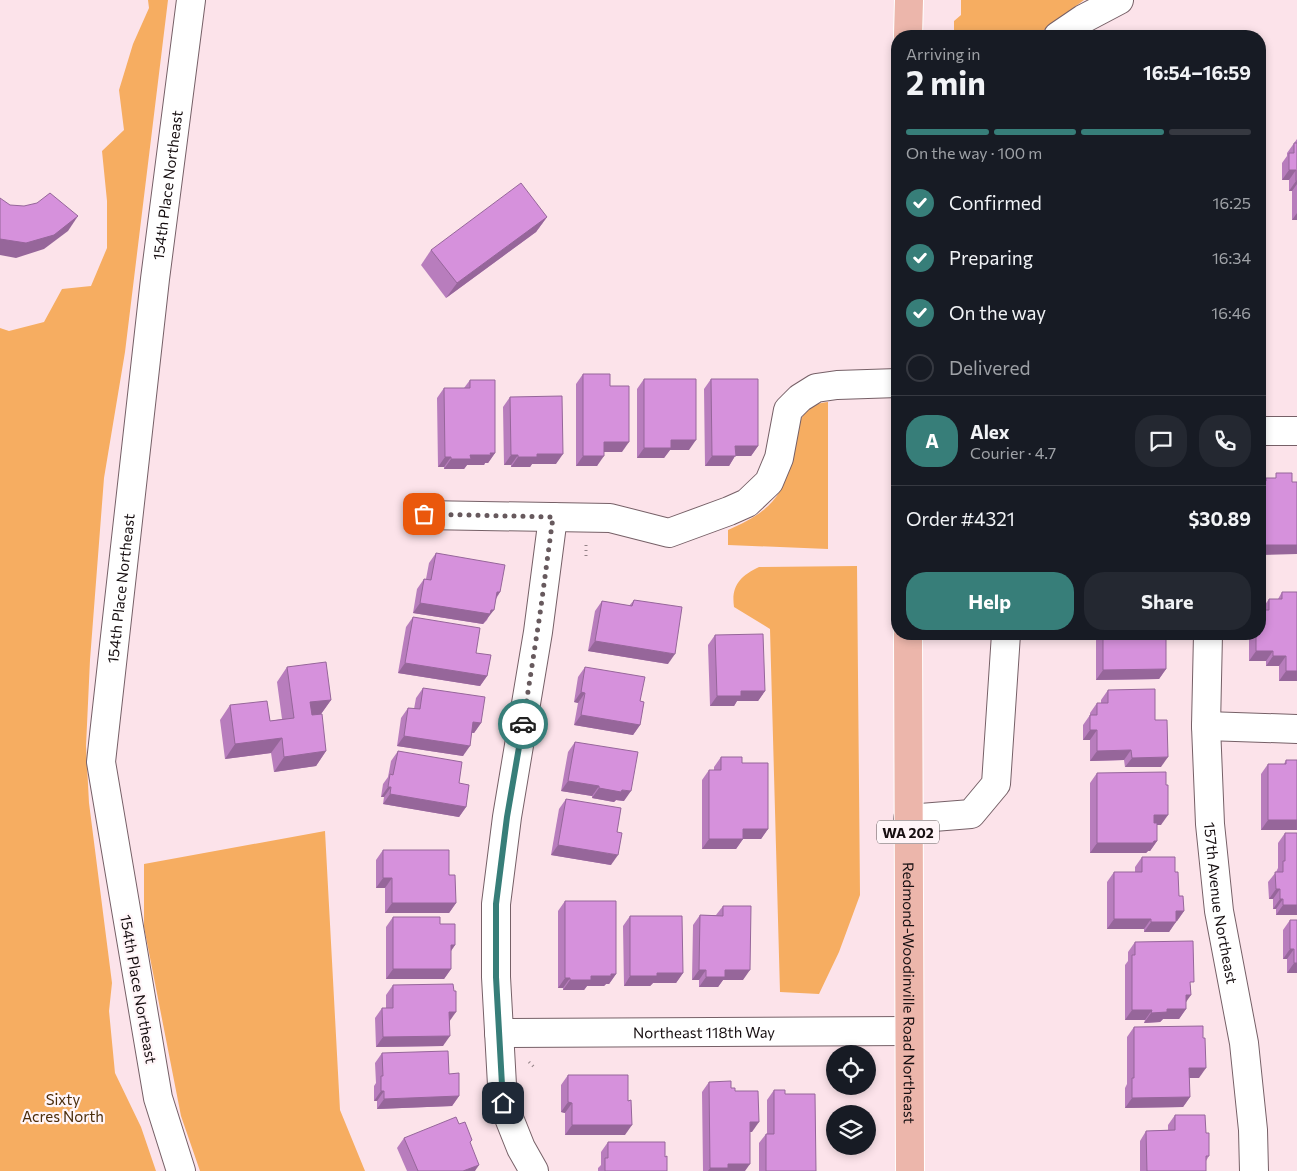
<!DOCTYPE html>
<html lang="en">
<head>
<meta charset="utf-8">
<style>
  :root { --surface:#171b24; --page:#242831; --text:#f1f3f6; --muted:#9ea1a6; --line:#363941; --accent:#377e79 }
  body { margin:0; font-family:Commissioner,sans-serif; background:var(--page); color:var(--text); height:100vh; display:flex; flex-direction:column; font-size:19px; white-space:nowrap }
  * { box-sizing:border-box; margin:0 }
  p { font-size:16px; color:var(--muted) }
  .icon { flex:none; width:28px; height:28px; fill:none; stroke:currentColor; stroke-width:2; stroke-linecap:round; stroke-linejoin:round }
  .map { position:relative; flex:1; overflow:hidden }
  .drawer { position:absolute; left:891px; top:30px; width:375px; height:610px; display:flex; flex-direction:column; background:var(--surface); border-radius:20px; box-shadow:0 2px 8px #0003 }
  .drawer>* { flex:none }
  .tools { position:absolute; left:826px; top:1045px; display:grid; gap:10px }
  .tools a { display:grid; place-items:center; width:50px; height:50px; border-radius:50%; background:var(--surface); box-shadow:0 2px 8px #0003; font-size:25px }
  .pin { position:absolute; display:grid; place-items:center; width:42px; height:42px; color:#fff; margin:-21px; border-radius:10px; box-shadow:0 2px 8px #0006 }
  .courier { position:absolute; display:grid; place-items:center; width:50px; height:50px; margin:-25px; border:4px solid #377e79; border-radius:50%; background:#fff; color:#222; box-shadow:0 1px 6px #0007 }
  .headline em { font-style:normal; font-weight:700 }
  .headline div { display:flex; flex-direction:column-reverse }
  .headline { display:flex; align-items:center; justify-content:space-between; height:85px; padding:0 15px }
  h1 { font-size:32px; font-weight:700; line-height:38px }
  .bar { display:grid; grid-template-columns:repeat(4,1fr); gap:8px 5px; align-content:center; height:60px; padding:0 15px }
  .bar i { height:6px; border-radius:4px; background:var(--line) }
  .bar .on { background:var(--accent) }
  .bar p { grid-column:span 4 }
  .line { display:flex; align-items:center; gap:12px; padding:0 15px; border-top:1px solid var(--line) }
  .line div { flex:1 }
  .round { display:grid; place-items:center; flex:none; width:52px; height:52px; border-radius:20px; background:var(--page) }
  ol { padding:0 15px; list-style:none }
  li { display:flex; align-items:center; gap:15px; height:55px }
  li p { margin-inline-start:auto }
  li .icon { padding:5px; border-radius:50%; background:var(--accent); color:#fff; stroke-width:4 }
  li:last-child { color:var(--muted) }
  li i { width:28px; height:28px; border:2px solid var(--line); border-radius:50% }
  .action { display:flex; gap:10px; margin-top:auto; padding:10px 15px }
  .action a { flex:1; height:58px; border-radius:20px; background:var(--accent); color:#fff; font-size:20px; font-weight:700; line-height:58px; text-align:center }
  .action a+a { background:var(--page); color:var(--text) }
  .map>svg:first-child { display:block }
  .green { fill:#f6ad61 }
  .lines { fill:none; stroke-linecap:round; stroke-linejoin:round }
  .minor-casing { stroke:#766067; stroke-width:30 }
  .major-casing { stroke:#fff; stroke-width:30 }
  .path { stroke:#938287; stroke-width:3; stroke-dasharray:1 4; stroke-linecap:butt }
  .minor { stroke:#fff; stroke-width:28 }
  .major { stroke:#ecb6ab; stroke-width:28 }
  .wall { fill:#b87dbd }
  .shaded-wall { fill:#96669a }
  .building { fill:#d691dc; stroke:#96669a }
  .done { stroke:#67595d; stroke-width:5; stroke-dasharray:0 9 }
  .route { stroke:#377e79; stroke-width:6 }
  .labels { text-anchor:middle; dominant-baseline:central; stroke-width:4.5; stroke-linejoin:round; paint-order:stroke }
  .shield { fill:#fff5f8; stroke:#5d5456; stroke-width:1 }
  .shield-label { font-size:14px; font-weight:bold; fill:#170f11 }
  .street-label { font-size:15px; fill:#170f11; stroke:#fff5f8 }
  .park-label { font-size:15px; fill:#4b2d0b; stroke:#fff5f8 }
</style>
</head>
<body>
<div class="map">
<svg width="1297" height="1171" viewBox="0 0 1297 1171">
  <rect width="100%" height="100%" fill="#fce3ea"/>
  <g class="green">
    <polygon points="148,0 168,0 125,352 104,478 90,660 86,746 89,803 112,983 109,1011 115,1073 141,1127 156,1171 0,1171 0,328 9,331 44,322 62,289 91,286 107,248 107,201 102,151 124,130 119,90 133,44 149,8"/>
    <polygon points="961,0 1084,0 1036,36 954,36 954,21 961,15"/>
    <path d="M828,402V549L728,545V530C749,521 768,511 780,491C797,465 785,405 828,402Z"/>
    <path d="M857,566L860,895L839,952L819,994L780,992L770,629L734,607C731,586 740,576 759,567Z"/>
    <polygon points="325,831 340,1110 365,1171 200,1171 181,1116 144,927 144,864"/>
  </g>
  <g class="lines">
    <defs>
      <g id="minor">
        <polyline points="1058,36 1083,19 1119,0"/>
        <polyline points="1260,431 1297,431"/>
        <polyline points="424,515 610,518 669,533 729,511 747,503 769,482 779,458 788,410 800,398 816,388 837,385 898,383"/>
        <path id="s1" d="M1208,634L1206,726L1210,824L1219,911L1244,1043L1253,1130L1254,1171"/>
        <polyline points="1206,726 1297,729"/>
        <polyline points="908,819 971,814 996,784 1006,634"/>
        <path id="s2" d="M499,1033L909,1031"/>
        <path id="s3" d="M181,1171L158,1098L101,762L155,279L191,0"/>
        <polyline points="534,1171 521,1148 503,1103 496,977 496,904 507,817 538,632 553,517"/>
      </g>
      <g id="major">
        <polyline points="908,36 909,0"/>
        <path id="s4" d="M908,634L910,1171"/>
      </g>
    </defs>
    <use href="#minor" class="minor-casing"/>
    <use href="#major" class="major-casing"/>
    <g class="path">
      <polyline points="586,545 586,556"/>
      <polyline points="529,1062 536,1069"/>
      <polyline points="869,1072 870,1084"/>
    </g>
    <use href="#minor" class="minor"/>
    <use href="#major" class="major"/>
  </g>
  <g class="wall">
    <polygon points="1297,139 1297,220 1292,220 1292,191 1289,191 1289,180 1282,180 1282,163 1287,156 1287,153"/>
    <polygon points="547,217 536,232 446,298 421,265 431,250"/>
    <polygon points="583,374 610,386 622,452 604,452 597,466 576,466 576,384"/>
    <polygon points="644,379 689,450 670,450 664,458 637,458 637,389"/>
    <polygon points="711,379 758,446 751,456 735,456 729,466 705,466 704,389"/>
    <polygon points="470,380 495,453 488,463 485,463 484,465 467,465 464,469 444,469 444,467 438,467 437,398 444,388 464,388"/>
    <polygon points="510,397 556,464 532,464 530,467 511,467 511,465 504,465 503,407"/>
    <polygon points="436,553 500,592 496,599 487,620 483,624 413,613 417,589 424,579 426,579 429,563"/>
    <polygon points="1282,592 1297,592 1297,681 1279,681 1279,666 1266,666 1266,661 1249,661 1249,634 1260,634 1262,609 1269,599 1278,599"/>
    <polygon points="634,600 668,664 588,651 595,611 602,601 629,606"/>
    <polygon points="413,617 476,653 487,676 480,686 398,673 406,627"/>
    <polygon points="1096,634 1166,634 1166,669 1159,679 1096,680"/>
    <polygon points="715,635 765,691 758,701 737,701 734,706 710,706 708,645"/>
    <polygon points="287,667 331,700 321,714 326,751 316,766 274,772 271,753 225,759 220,720 230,705 270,721 282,719 277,682"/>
    <polygon points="585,667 640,725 633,735 574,725 578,703 574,702 578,677"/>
    <polygon points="423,688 481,723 474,733 472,733 463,756 397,746 401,718 408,708 414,709 416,698"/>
    <polygon points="1108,690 1155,720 1161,767 1125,767 1124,760 1090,761 1090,740 1083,740 1083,725 1090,715 1090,713 1097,703 1101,703 1101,700"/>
    <polygon points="575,742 624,801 616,800 614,802 592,798 592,796 561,791 568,752"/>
    <polygon points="398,751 459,783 466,807 459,817 383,804 384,797 381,797 383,784 388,777 391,761"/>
    <polygon points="721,757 742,763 768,829 761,839 743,839 736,849 702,849 702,780 709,770 714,770 714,767"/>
    <polygon points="1286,760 1297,760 1297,830 1261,830 1261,774 1268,764 1284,764"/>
    <polygon points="1097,773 1161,825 1157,825 1157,841 1150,851 1148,851 1146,853 1090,853 1090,783"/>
    <polygon points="566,799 611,865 551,855 559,809"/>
    <polygon points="1285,833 1297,915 1276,915 1276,909 1273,909 1273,899 1269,899 1268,882 1276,872 1278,868 1278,843"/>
    <polygon points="383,850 449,875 456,903 449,913 385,913 385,888 376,888 376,860"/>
    <polygon points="1142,857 1175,872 1179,896 1184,911 1177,921 1176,921 1169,932 1144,932 1144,929 1107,929 1107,882 1114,872 1135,872 1135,867"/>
    <polygon points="565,901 616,974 609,984 606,984 604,986 587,986 584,990 563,990 563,988 558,988 558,911"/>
    <polygon points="723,906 743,980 723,980 718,987 699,987 699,980 692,980 693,925 700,915 716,915"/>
    <polygon points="630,916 683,973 676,983 653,983 650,986 624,986 623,926"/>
    <polygon points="393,917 440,924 455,945 451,951 451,969 444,979 386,979 386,927"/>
    <polygon points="1290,920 1297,920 1297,973 1287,973 1287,959 1283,959 1283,930"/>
    <polygon points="1135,942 1191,986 1186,1002 1186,1009 1179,1019 1163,1019 1160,1022 1144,1023 1145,1020 1125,1020 1125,965 1128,961 1128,952"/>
    <polygon points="393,985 454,991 449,1022 443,1046 376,1047 375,1018 382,1008 386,1008 386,995"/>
    <polygon points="1134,1027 1199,1078 1189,1078 1190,1097 1183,1107 1125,1108 1125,1088 1127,1084 1127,1037"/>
    <polygon points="382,1053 449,1074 459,1096 452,1106 377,1109 377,1101 374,1101 374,1086 376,1083 375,1063"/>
    <polygon points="568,1075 625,1135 565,1135 565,1113 561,1112 561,1085"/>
    <polygon points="709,1082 731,1088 735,1091 752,1132 750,1132 745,1171 703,1171 702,1092"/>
    <polygon points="774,1090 785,1094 816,1171 759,1171 759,1143 766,1134 767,1134 767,1100"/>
    <polygon points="1175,1115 1206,1133 1209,1156 1206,1161 1206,1171 1140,1171 1140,1141 1146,1131 1168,1130 1168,1125"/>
    <polygon points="459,1124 470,1143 475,1171 407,1171 397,1148 404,1138"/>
    <polygon points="608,1142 665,1157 667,1171 598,1171 598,1168 601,1165 601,1152"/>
  </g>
  <g class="shaded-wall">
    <polygon points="1289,170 1296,170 1289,180 1282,180"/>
    <polygon points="1296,181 1297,181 1297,184 1292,191 1289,191"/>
    <polygon points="1297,213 1297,220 1292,220"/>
    <polygon points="78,216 68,231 44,249 16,258 0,255 0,239"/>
    <polygon points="547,217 536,232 446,298 457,283"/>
    <polygon points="671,440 696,440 689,450 670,450 664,458 637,458 644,448"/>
    <polygon points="604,442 629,442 622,452 597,452"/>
    <polygon points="735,446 758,446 751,456 735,456 729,466 705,466 712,456"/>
    <polygon points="490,453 495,453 488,463 485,463 484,465 467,465 464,469 444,469 451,459 470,455"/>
    <polygon points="537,454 563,454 556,464 532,464 530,467 511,467 518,457"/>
    <polygon points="511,455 518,455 511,465 504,465"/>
    <polygon points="583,456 604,456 597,466 576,466"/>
    <polygon points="445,457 451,457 444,467 438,467"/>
    <polygon points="1260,545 1297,545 1297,554 1260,555"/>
    <polygon points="497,592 500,592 493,602"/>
    <polygon points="420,603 491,610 494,610 483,624 413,613"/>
    <polygon points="595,641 675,654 668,664 588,651"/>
    <polygon points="1256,651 1273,651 1266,661 1249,661"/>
    <polygon points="1273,656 1286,656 1279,666 1266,666"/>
    <polygon points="405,663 487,676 480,686 398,673"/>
    <polygon points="1166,669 1159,679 1096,680 1103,670"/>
    <polygon points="1286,671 1297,671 1297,681 1279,681"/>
    <polygon points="741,691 765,691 758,701 737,701 734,706 710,706 717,696"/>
    <polygon points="581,692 585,693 578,703 574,702"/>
    <polygon points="331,700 321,714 300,717 310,702"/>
    <polygon points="581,715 640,725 633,735 574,725"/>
    <polygon points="473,722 481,723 474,733 466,732"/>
    <polygon points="1090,730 1097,730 1090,740 1083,740"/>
    <polygon points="404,736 470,746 463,756 397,746"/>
    <polygon points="282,738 271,753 225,759 235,744"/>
    <polygon points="1131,750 1124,760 1090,761 1097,751"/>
    <polygon points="326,751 316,766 274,772 284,757"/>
    <polygon points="1168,757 1161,767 1125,767 1132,758"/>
    <polygon points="568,781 599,786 592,796 561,791"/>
    <polygon points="388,787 391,787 384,797 381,797"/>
    <polygon points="599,788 622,790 631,791 624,801 616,800 614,802 592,798"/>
    <polygon points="390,794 466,807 459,817 383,804"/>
    <polygon points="1154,815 1168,815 1161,825 1147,825"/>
    <polygon points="1268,820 1297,820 1297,830 1261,830"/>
    <polygon points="743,829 768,829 761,839 743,839 736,849 702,849 709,839"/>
    <polygon points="1154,841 1157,841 1150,851 1148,851 1146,853 1090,853 1097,843"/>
    <polygon points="558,845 618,855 611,865 551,855"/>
    <polygon points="383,878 392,878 385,888 376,888"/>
    <polygon points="1276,889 1280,889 1273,899 1269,899"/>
    <polygon points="1280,899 1283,899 1276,909 1273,909"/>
    <polygon points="392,903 456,903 449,913 385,913"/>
    <polygon points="1283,905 1297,905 1297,915 1276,915"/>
    <polygon points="1176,911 1184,911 1177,921 1169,921"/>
    <polygon points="1114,919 1151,919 1144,929 1107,929"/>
    <polygon points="1151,922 1176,922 1169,932 1144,932"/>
    <polygon points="451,945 455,945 448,955"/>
    <polygon points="1290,949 1294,949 1287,959 1283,959"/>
    <polygon points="1294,963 1297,963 1297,973 1287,973"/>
    <polygon points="393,969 451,969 444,979 386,979"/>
    <polygon points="699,970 706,970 699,980 692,980"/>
    <polygon points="725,970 750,970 743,980 723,980 718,987 699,987 706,977"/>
    <polygon points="657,973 683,973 676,983 653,983 650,986 624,986 630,976"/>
    <polygon points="611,974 616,974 609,984 606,984 604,986 587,986 584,990 563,990 570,980 591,976"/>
    <polygon points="565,978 570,978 563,988 558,988"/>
    <polygon points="1186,995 1191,995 1184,1005"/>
    <polygon points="1167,1009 1186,1009 1179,1019 1163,1019 1160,1022 1144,1023 1151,1013"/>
    <polygon points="1132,1010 1152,1010 1145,1020 1125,1020"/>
    <polygon points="449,1012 456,1012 449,1022"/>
    <polygon points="450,1036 443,1046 376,1047 383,1037"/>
    <polygon points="1189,1068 1206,1068 1199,1078 1182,1078"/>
    <polygon points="381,1091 384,1091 377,1101 374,1101"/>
    <polygon points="459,1096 452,1106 377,1109 384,1099"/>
    <polygon points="1190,1097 1183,1107 1125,1108 1132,1098"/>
    <polygon points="568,1102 572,1103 565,1113 561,1112"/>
    <polygon points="750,1122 759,1122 752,1132 743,1132"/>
    <polygon points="572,1125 632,1125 625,1135 565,1135"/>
    <polygon points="728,1164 750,1164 745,1171 708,1171 710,1168"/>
    <polygon points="479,1165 475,1171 463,1171"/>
  </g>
  <g class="building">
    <polygon points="1294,143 1297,143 1297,181 1296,181 1296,170 1289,170 1289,153 1294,153"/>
    <polygon points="521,183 547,217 457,283 431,250"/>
    <polygon points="50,193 78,216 54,235 26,243 0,239 0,198 10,205 24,206 37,203"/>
    <polygon points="583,374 610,374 610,386 629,386 629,442 604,442 604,456 583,456"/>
    <polygon points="644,379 696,379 696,440 671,440 671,448 644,448"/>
    <polygon points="711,379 758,379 758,446 735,446 736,456 712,456"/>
    <polygon points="470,380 495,380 495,453 490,453 491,455 470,455 471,459 451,459 451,457 445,457 444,388 470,388"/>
    <polygon points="562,396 563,454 537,454 537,457 518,457 518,455 511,455 510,397"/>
    <polygon points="1276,473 1292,473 1292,482 1297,482 1297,545 1260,545 1260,481 1266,481 1266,478 1276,478"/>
    <polygon points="436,553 505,565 500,592 497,592 494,610 491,610 490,614 420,603 424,579 431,580"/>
    <polygon points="1282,592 1297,592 1297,671 1286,671 1286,656 1273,656 1273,651 1256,651 1256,634 1260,634 1260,610 1269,610 1269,599 1282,599"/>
    <polygon points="634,600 682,607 675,654 595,641 602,601 632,606"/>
    <polygon points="413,617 480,628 476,653 491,655 487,676 405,663"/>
    <polygon points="763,634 765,691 741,691 741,696 717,696 715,635"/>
    <polygon points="1103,634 1166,634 1166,669 1103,670"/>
    <polygon points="326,662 331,700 310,702 312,715 322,714 326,751 284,757 282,738 235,744 230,705 267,701 270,721 294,718 287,667"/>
    <polygon points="585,667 645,677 640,701 644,702 640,725 581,715 585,693 581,692"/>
    <polygon points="423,688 485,697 481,723 473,722 470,746 404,736 408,708 420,709"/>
    <polygon points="1155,689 1155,720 1167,720 1168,757 1132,758 1131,750 1097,751 1097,730 1090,730 1090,715 1097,715 1097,703 1108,703 1108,690"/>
    <polygon points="575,742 638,752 631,791 622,790 621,792 599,788 599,786 568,781"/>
    <polygon points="398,751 462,762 459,783 469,785 466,807 390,794 391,787 388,787 390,774 393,775"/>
    <polygon points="721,757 742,757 742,763 768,763 768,829 743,829 743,839 709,839 709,770 721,770"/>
    <polygon points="1286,760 1297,760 1297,820 1268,820 1268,764 1286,764"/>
    <polygon points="1166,772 1166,785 1168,785 1168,815 1154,815 1154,823 1157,823 1157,841 1154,841 1153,843 1097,843 1097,773"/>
    <polygon points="566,799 621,808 617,832 622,833 618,855 558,845"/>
    <polygon points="1285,833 1297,833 1297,905 1283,905 1283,899 1280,899 1280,889 1276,889 1275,872 1283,872 1283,861 1285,861"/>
    <polygon points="383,850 449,850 449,875 455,875 456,903 392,903 392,878 383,878"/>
    <polygon points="1142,857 1175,857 1175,872 1178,872 1179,896 1183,896 1184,911 1176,911 1176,922 1151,922 1151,919 1114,919 1114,872 1142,872"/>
    <polygon points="565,901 616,901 616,974 611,974 611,976 591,976 591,980 570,980 570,978 565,978"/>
    <polygon points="723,906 751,906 750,970 725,970 725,977 706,977 706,970 699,970 700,915 723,916"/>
    <polygon points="630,916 682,916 683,973 657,973 657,976 630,976"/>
    <polygon points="393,917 440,917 440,924 455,924 455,945 451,945 451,969 393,969"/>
    <polygon points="1290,920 1297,920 1297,963 1294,963 1294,949 1290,949"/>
    <polygon points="1193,941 1194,982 1190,982 1191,995 1186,995 1186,1009 1167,1009 1167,1012 1151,1013 1152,1010 1132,1010 1132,955 1135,955 1135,942"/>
    <polygon points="453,984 454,991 456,991 456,1012 449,1012 450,1036 383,1037 382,1008 393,1008 393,985"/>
    <polygon points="1203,1026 1203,1038 1205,1038 1206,1068 1189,1068 1190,1097 1132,1098 1132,1078 1134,1078 1134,1027"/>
    <polygon points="448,1051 449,1074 459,1073 459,1096 384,1099 384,1091 381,1091 381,1076 383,1076 382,1053"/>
    <polygon points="568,1075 628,1075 628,1101 631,1100 632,1125 572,1125 572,1103 568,1102"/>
    <polygon points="731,1081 731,1088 735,1088 735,1091 758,1091 759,1122 750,1122 750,1164 728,1164 728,1168 710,1168 709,1082"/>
    <polygon points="774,1090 785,1090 785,1094 815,1094 816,1171 766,1171 766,1134 774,1134"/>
    <polygon points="1175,1115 1205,1115 1206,1133 1209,1133 1209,1156 1206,1156 1206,1171 1147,1171 1146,1131 1175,1130"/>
    <polygon points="456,1117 459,1124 465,1122 472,1140 470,1142 479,1165 463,1171 418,1171 404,1138"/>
    <polygon points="608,1142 665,1142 665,1157 667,1156 667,1171 605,1171 605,1158 608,1158"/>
  </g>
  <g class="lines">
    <polyline class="done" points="424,514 553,517 540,614 523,724"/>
    <polyline class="route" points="503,1103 496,977 496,904 507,817 523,724"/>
  </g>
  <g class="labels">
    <rect class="shield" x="877" y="820.5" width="62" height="23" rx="4"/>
    <g class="shield-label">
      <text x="908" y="832">WA 202</text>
    </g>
    <g class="street-label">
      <text stroke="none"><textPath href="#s3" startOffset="998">154th Place Northeast</textPath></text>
      <text stroke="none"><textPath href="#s3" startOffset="592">154th Place Northeast</textPath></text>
      <text stroke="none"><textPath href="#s1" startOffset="270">157th Avenue Northeast</textPath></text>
      <text transform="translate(139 989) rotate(80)">154th Place Northeast</text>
      <text stroke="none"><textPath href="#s4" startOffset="359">Redmond-Woodinville Road Northeast</textPath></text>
      <text stroke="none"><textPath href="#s2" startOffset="205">Northeast 118th Way</textPath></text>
    </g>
    <g class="park-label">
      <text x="63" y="1099">Sixty<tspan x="63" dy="17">Acres North</tspan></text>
    </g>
  </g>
</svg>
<div class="tools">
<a><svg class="icon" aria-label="locate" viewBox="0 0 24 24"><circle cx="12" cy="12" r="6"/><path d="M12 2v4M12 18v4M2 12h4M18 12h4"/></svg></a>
<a><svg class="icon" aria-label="layers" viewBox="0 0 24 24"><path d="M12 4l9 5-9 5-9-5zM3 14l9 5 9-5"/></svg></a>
</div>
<div class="pin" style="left:424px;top:514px;background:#ea580c"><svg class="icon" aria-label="bag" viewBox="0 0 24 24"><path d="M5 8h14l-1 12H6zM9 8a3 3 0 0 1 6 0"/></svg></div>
<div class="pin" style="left:503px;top:1103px;background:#1f2937"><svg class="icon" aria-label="home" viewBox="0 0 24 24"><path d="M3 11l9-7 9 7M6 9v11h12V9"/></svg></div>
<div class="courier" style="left:523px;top:724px"><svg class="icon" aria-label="car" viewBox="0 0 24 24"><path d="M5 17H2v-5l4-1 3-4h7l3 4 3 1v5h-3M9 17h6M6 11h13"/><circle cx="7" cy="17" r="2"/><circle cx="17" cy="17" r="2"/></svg></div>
<section class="drawer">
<div class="headline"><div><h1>2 min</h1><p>Arriving in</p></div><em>16:54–16:59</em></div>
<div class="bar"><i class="on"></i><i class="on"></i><i class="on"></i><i></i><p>On the way · 100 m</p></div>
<ol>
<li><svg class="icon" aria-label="check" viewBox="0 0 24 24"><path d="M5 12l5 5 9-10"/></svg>Confirmed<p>16:25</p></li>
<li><svg class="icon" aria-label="check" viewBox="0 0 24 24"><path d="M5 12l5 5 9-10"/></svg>Preparing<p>16:34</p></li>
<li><svg class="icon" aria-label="check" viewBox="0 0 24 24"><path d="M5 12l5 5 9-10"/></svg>On the way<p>16:46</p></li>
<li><i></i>Delivered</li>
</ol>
<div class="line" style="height:90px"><b class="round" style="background:var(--accent);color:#fff">A</b><div><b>Alex</b><p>Courier · 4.7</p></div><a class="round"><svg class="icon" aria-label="chat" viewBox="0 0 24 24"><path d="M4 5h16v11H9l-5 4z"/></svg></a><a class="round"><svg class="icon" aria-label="phone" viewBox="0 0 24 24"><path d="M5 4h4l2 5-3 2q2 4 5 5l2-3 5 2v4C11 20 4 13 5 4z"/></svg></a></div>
<div class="line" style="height:65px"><div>Order #4321</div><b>$30.89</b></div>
<div class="action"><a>Help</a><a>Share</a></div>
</section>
</div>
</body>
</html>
